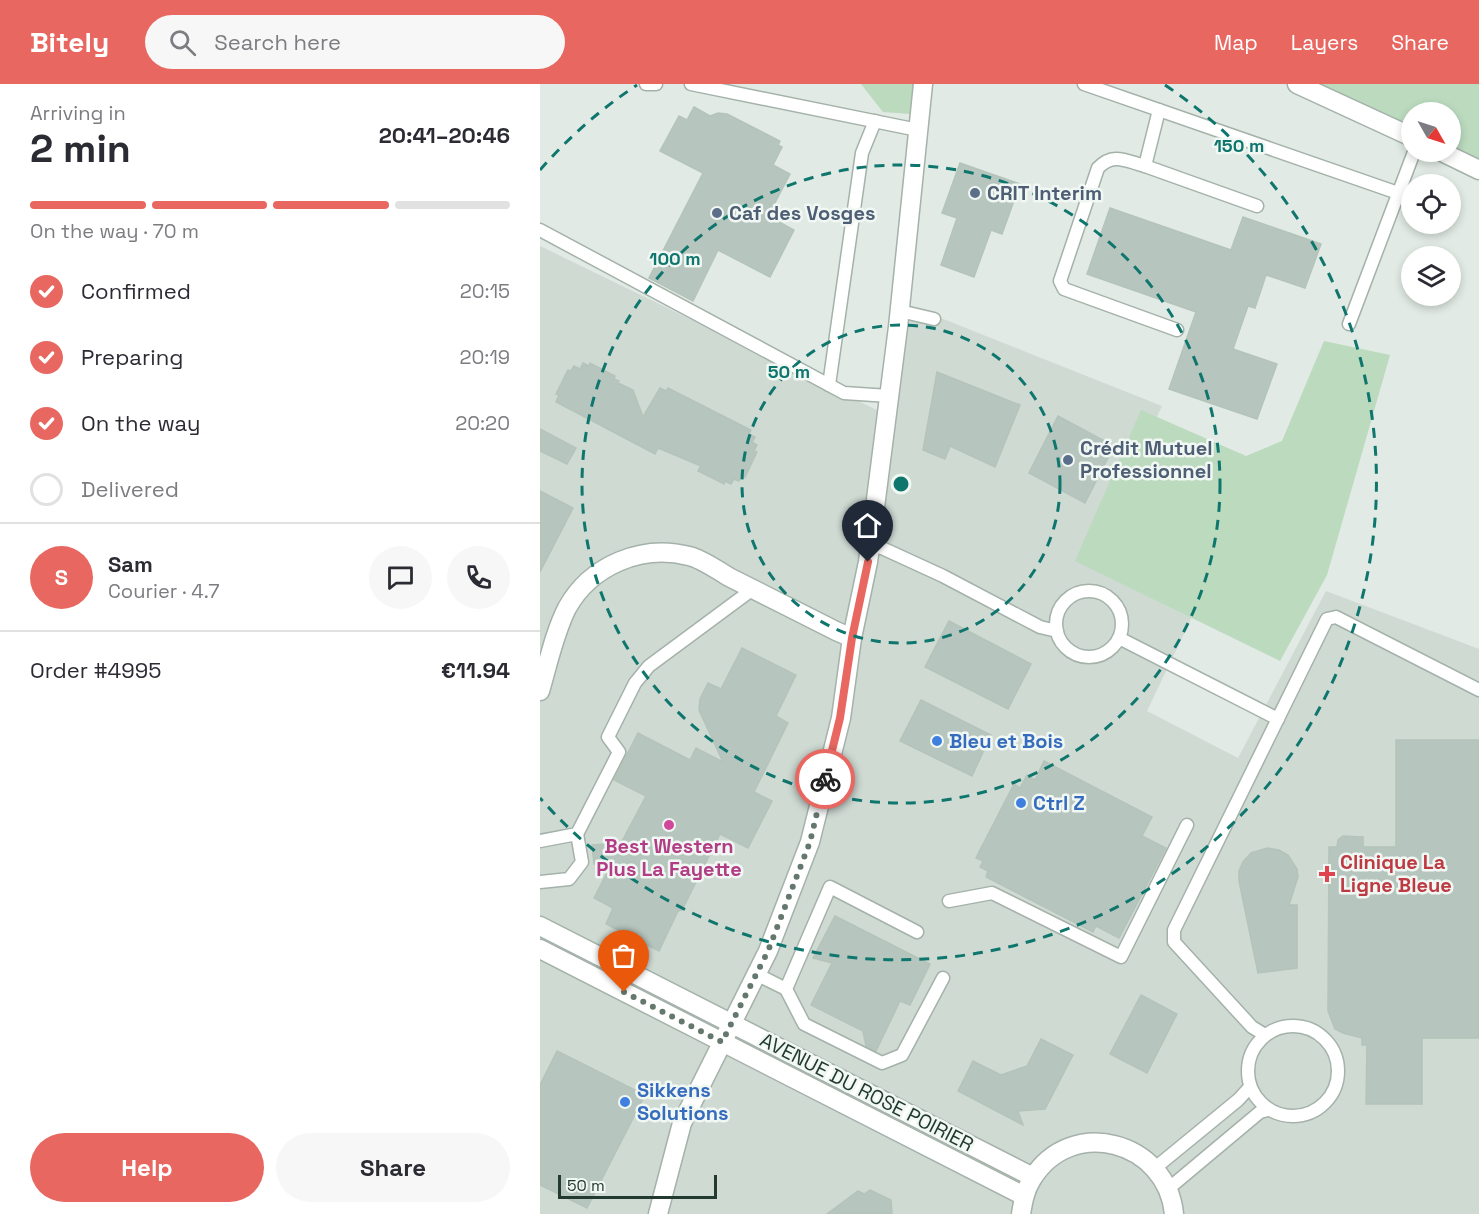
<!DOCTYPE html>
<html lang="en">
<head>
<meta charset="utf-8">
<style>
  :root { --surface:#fff; --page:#f7f7f7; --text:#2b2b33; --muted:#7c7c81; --line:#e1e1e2; --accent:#e86861 }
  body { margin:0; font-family:"Space Grotesk",sans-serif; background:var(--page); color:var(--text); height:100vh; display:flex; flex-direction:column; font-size:22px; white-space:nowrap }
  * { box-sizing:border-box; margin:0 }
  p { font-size:20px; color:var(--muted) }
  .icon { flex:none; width:33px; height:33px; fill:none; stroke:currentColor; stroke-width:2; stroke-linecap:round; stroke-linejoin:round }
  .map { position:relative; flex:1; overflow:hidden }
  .sheet { display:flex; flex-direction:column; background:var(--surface); width:540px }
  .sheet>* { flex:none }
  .needle { width:39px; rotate:129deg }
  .controls { position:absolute; left:861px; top:18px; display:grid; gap:12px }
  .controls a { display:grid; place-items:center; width:60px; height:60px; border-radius:50%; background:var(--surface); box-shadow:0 3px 9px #0003; font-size:30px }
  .scale { position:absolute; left:18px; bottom:15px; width:159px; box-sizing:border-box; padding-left:6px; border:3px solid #223a2f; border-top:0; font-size:16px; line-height:21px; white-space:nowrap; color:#223a2f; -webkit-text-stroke:4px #f1f7f3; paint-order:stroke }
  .pin { position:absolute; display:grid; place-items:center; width:51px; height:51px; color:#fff; margin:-62px -26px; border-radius:50% 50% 50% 0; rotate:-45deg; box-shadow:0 0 6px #0007 }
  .pin .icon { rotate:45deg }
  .courier { position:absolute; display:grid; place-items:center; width:60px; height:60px; margin:-30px; border:4px solid #e86861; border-radius:50%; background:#fff; color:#222; box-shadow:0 2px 8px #0007 }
  .summary em { font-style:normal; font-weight:700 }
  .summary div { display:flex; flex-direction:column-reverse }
  .summary { display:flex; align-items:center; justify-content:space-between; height:102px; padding:0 30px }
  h1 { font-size:39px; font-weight:700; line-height:45px }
  .bar { display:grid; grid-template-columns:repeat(4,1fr); gap:9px 6px; align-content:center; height:72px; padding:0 30px }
  .bar i { height:8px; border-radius:4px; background:var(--line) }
  .bar .active { background:var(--accent) }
  .bar p { grid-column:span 4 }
  .line { display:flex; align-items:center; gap:15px; padding:0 30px; border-top:2px solid var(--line) }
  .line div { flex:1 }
  .round { display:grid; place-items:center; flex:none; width:63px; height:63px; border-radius:32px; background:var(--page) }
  ol { padding:0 30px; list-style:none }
  li { display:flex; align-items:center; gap:18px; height:66px }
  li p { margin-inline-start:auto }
  li .icon { padding:6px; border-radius:50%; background:var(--accent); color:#fff; stroke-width:4 }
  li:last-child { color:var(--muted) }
  li i { width:33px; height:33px; border:3px solid var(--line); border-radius:50% }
  .action { display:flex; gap:12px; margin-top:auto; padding:12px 30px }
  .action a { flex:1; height:69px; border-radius:36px; background:var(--accent); color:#fff; font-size:24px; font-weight:700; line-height:69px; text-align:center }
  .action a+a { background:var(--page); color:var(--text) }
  header { display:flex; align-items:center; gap:36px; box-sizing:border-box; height:84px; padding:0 30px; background:var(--accent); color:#fff }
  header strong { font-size:28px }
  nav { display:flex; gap:33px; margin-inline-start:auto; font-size:21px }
  .search { width:420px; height:54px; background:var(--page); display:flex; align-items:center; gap:15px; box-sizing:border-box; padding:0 21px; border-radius:33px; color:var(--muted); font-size:22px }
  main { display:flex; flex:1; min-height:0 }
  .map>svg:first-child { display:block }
  .built { fill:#cfdad3 }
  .green { fill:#bbdabe }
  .building { fill:#b6c5bd; stroke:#b4c4ba; stroke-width:1.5 }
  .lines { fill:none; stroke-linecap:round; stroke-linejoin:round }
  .service-casing { stroke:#a4b2aa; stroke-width:15 }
  .minor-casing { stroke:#a4b2aa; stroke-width:21 }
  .tertiary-casing { stroke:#a4b2aa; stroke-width:21 }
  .service { stroke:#fff; stroke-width:12 }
  .minor { stroke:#fff; stroke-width:18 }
  .tertiary { stroke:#fff; stroke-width:18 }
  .done { stroke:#65786e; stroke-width:6; stroke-dasharray:0 10.8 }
  .route { stroke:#e86861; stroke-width:8 }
  .ring { fill:none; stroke:#0f766e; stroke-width:3; stroke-dasharray:10 8 }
  .service-dot { fill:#5c6f8a; stroke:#f1f7f3; stroke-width:2 }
  .shop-dot { fill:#3f7fe0; stroke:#f1f7f3; stroke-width:2 }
  .hotel-dot { fill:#d1479c; stroke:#f1f7f3; stroke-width:2 }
  .health-dot { fill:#e0444e; stroke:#f1f7f3; stroke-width:2 }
  .labels { text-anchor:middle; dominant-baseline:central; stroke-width:5; stroke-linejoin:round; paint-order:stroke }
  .service-label { font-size:20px; font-weight:bold; fill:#4e5e75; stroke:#f1f7f3; text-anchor:start }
  .shop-label { font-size:20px; font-weight:bold; fill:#366cbe; stroke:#f1f7f3; text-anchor:start }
  .hotel-label { font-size:20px; font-weight:bold; fill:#b23c85; stroke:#f1f7f3 }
  .health-label { font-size:20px; font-weight:bold; fill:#be3a42; stroke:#f1f7f3; text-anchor:start }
  .street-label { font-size:20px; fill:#223a2f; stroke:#f1f7f3 }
  .centre { fill:#0f766e; stroke:#f1f7f3; stroke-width:3 }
  .ring-label { font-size:18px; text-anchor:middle; font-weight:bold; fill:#0f766e; stroke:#f1f7f3; stroke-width:5; stroke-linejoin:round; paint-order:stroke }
</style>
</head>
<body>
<header>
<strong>Bitely</strong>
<div class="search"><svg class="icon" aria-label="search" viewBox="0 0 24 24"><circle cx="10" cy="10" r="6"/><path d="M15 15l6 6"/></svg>Search here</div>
<nav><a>Map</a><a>Layers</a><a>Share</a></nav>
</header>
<main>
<section class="sheet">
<div class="summary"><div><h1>2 min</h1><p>Arriving in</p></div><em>20:41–20:46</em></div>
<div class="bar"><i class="active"></i><i class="active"></i><i class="active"></i><i></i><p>On the way · 70 m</p></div>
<ol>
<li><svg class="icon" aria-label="check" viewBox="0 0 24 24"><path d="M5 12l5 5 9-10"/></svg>Confirmed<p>20:15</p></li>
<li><svg class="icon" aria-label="check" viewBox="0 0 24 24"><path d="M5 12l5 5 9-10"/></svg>Preparing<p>20:19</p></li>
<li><svg class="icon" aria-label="check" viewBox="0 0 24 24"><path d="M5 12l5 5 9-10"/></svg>On the way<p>20:20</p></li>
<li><i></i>Delivered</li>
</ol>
<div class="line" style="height:108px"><b class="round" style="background:var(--accent);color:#fff">S</b><div><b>Sam</b><p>Courier · 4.7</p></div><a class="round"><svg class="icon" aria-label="chat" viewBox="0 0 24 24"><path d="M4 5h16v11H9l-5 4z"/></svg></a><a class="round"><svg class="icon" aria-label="phone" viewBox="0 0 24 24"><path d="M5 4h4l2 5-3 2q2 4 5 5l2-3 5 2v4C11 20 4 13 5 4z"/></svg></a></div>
<div class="line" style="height:78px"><div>Order #4995</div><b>€11.94</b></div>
<div class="action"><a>Help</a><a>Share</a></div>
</section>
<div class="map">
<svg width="939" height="1130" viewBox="0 0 939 1130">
  <rect width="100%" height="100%" fill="#e1eae4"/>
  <polygon class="built" points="0,162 347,331 363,219 622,322 552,470 659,518 607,627 698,674 786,507 939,565 939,1130 0,1130"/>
  <g class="green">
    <polygon points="321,0 373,0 370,30 343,28"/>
    <polygon points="746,0 939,0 939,91 888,68 910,68 910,28 872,28 871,60"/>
    <polygon points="784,257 850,271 787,491 740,577 535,477 601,326 706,372 742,357"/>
  </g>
  <g class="building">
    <polygon points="154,23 170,32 178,29 187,30 240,57 238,61 242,63 233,81 250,90 228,132 254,146 230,193 178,166 153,217 109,194 163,89 120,67 139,32 147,36"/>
    <polygon points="420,79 480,100 462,150 451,146 434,193 401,181 417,134 402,129"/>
    <polygon points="570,124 691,166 703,133 781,160 765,204 726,191 715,224 708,222 693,265 737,280 717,335 629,305 656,228 547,190"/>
    <polygon points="43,279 49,282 50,279 75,292 74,295 79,297 78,299 93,306 103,333 120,304 126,307 128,304 211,346 209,350 215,353 212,358 217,361 214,367 217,368 205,393 202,392 199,397 194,395 191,400 185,397 184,400 158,387 161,382 118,364 115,370 16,318 19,311 16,310 28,286 31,287 34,282 40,285"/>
    <polygon points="397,288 480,321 455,383 410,362 405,375 383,366"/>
    <polygon points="518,332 574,362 545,419 489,389"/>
    <polygon points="0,345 36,364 27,380 0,367"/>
    <polygon points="0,407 33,424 0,488"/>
    <polygon points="409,537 491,580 468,625 385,583"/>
    <polygon points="202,564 256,591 236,632 248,639 214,708 232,717 208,764 180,750 142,826 138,827 119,867 66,840 73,824 54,814 72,779 54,780 52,761 81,759 106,712 74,696 98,649 150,676 156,664 183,678 159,626 160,615 168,599 181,605"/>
    <polygon points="381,616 451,651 432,692 360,657"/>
    <polygon points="856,656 939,656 939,954 882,954 882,1020 826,1020 827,961 822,961 822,954 803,949 795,945 788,927 789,763 797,763 798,756 803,752 823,753 823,763 856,763"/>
    <polygon points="504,677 612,733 602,752 626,764 579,854 556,842 553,848 446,793 448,787 440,783 443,777 436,774 474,700 480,704 487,691 495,696"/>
    <polygon points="727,764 739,766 748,771 757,785 758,793 749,821 757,821 757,884 718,889 699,797 699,787 703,778 711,769"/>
    <polygon points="295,832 390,880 370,921 360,917 336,967 326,962 323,947 271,921 292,879 273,874"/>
    <polygon points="601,911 637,930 607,989 570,970"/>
    <polygon points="501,955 533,971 505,1025 478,1027 483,1041 418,1007 433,977 461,991 487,982"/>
    <polygon points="17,967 105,1011 47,1124 0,1101 0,1001"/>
    <polygon points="330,1106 351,1116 352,1130 287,1130 318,1107 324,1110"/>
  </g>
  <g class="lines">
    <defs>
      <g id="service">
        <polyline points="106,0 116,0"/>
        <polyline points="151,0 378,46"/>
        <polyline points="544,0 858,109"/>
        <polyline points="619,26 605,82 717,122"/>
        <path d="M605,82C586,77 573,68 558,84L520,197L524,205L637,246"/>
        <polyline points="0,146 304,309 349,312"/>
        <polyline points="360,227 394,235"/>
        <polyline points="809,240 874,68"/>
        <polyline points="289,301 322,69 335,37"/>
        <polyline points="330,462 342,464 403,492 500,543 517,547"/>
        <circle cx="549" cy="540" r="33"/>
        <polyline points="579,554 738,635"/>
        <polyline points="0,757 37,750 79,668 68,653 95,599 109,582 213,505"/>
        <polyline points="0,798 29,795 42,778 37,750"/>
        <polyline points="409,817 452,809 581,873 647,741"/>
        <polyline points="377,848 290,803 246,905 264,940 342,979 362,971 403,894"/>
        <polyline points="216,890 246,905"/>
        <circle cx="753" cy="987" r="45"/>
        <polyline points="725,951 712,943 634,858 634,846 787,535 796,533 939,606"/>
        <polyline points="615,1084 698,1016 710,1003"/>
        <polyline points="628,1105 720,1028 728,1026"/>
      </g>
      <g id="minor">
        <path d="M0,607C8,580 14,550 27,524C51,481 102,460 149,472C162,475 177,486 189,493C225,511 260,529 296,547L312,554"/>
        <polyline points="0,842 493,1093"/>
        <polyline points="0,865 484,1112"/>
        <polyline points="118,1130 142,1039 228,867 270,758 301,634 312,554 328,478 358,243 383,0"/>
        <path d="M481,1130C483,1118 485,1106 492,1095C531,1031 627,1057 634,1130"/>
      </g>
      <g id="tertiary">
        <polyline points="757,0 872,53"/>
        <polyline points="902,68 939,86"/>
      </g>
    </defs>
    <use href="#service" class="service-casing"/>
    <use href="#minor" class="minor-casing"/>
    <use href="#tertiary" class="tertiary-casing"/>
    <use href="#service" class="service"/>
    <use href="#minor" class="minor"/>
    <use href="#tertiary" class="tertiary"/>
  </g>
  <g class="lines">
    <polyline class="done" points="84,908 182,958 228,867 270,758 285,695"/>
    <polyline class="route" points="285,695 300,634 312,554 328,478"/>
  </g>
  <g class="ring">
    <circle cx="361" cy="400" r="159"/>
    <circle cx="361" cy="400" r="319"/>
    <path d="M0 86A478 478 0 0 1 97 1M625 1A478 478 0 1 1 0 714"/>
  </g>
  <g class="service-dot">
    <circle cx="435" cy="109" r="6"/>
    <circle cx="177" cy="129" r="6"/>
    <circle cx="528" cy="376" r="6"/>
  </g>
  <g class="shop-dot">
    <circle cx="397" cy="657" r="6"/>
    <circle cx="481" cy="719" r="6"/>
    <circle cx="85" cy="1018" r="6"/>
  </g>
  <circle class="hotel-dot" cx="129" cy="741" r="6"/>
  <path class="health-dot" d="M784 781h6v6h6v6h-6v6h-6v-6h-6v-6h6z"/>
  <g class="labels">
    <g class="service-label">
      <text x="447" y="109">CRIT Interim</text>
      <text x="189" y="129">Caf des Vosges</text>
      <text x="540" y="364">Crédit Mutuel<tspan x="540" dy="23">Professionnel</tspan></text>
    </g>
    <g class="shop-label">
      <text x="409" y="657">Bleu et Bois</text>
      <text x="493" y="719">Ctrl Z</text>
      <text x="97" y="1006">Sikkens<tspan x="97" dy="23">Solutions</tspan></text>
    </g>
    <g class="hotel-label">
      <text x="129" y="762">Best Western<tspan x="129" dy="23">Plus La Fayette</tspan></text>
    </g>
    <g class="health-label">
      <text x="800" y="778">Clinique La<tspan x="800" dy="23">Ligne Bleue</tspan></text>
    </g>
    <g class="street-label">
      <text transform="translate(327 1008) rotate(27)">AVENUE DU ROSE POIRIER</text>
    </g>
  </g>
  <circle cx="361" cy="400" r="9" class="centre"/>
  <g class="ring-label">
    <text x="699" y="68">150 m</text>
    <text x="135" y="181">100 m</text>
    <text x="249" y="294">50 m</text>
  </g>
</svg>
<div class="controls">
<a><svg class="needle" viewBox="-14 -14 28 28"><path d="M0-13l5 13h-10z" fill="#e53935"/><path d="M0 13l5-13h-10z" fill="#7c7c81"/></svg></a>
<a><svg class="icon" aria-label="locate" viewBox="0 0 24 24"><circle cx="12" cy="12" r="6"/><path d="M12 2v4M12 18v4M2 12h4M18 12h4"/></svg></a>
<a><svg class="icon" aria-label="layers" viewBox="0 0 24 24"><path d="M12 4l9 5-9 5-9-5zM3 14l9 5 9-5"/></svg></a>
</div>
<div class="scale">50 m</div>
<div class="pin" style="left:84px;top:908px;background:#ea580c"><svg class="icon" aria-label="bag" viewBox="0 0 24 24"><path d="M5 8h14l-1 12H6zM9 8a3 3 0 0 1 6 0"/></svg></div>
<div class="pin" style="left:328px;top:478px;background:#1f2937"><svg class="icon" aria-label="home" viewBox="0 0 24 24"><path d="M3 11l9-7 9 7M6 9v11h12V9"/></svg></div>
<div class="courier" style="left:285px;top:695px"><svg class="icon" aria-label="bike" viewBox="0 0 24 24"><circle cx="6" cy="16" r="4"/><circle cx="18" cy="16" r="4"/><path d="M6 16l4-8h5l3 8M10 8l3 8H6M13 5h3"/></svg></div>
</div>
</main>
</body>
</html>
